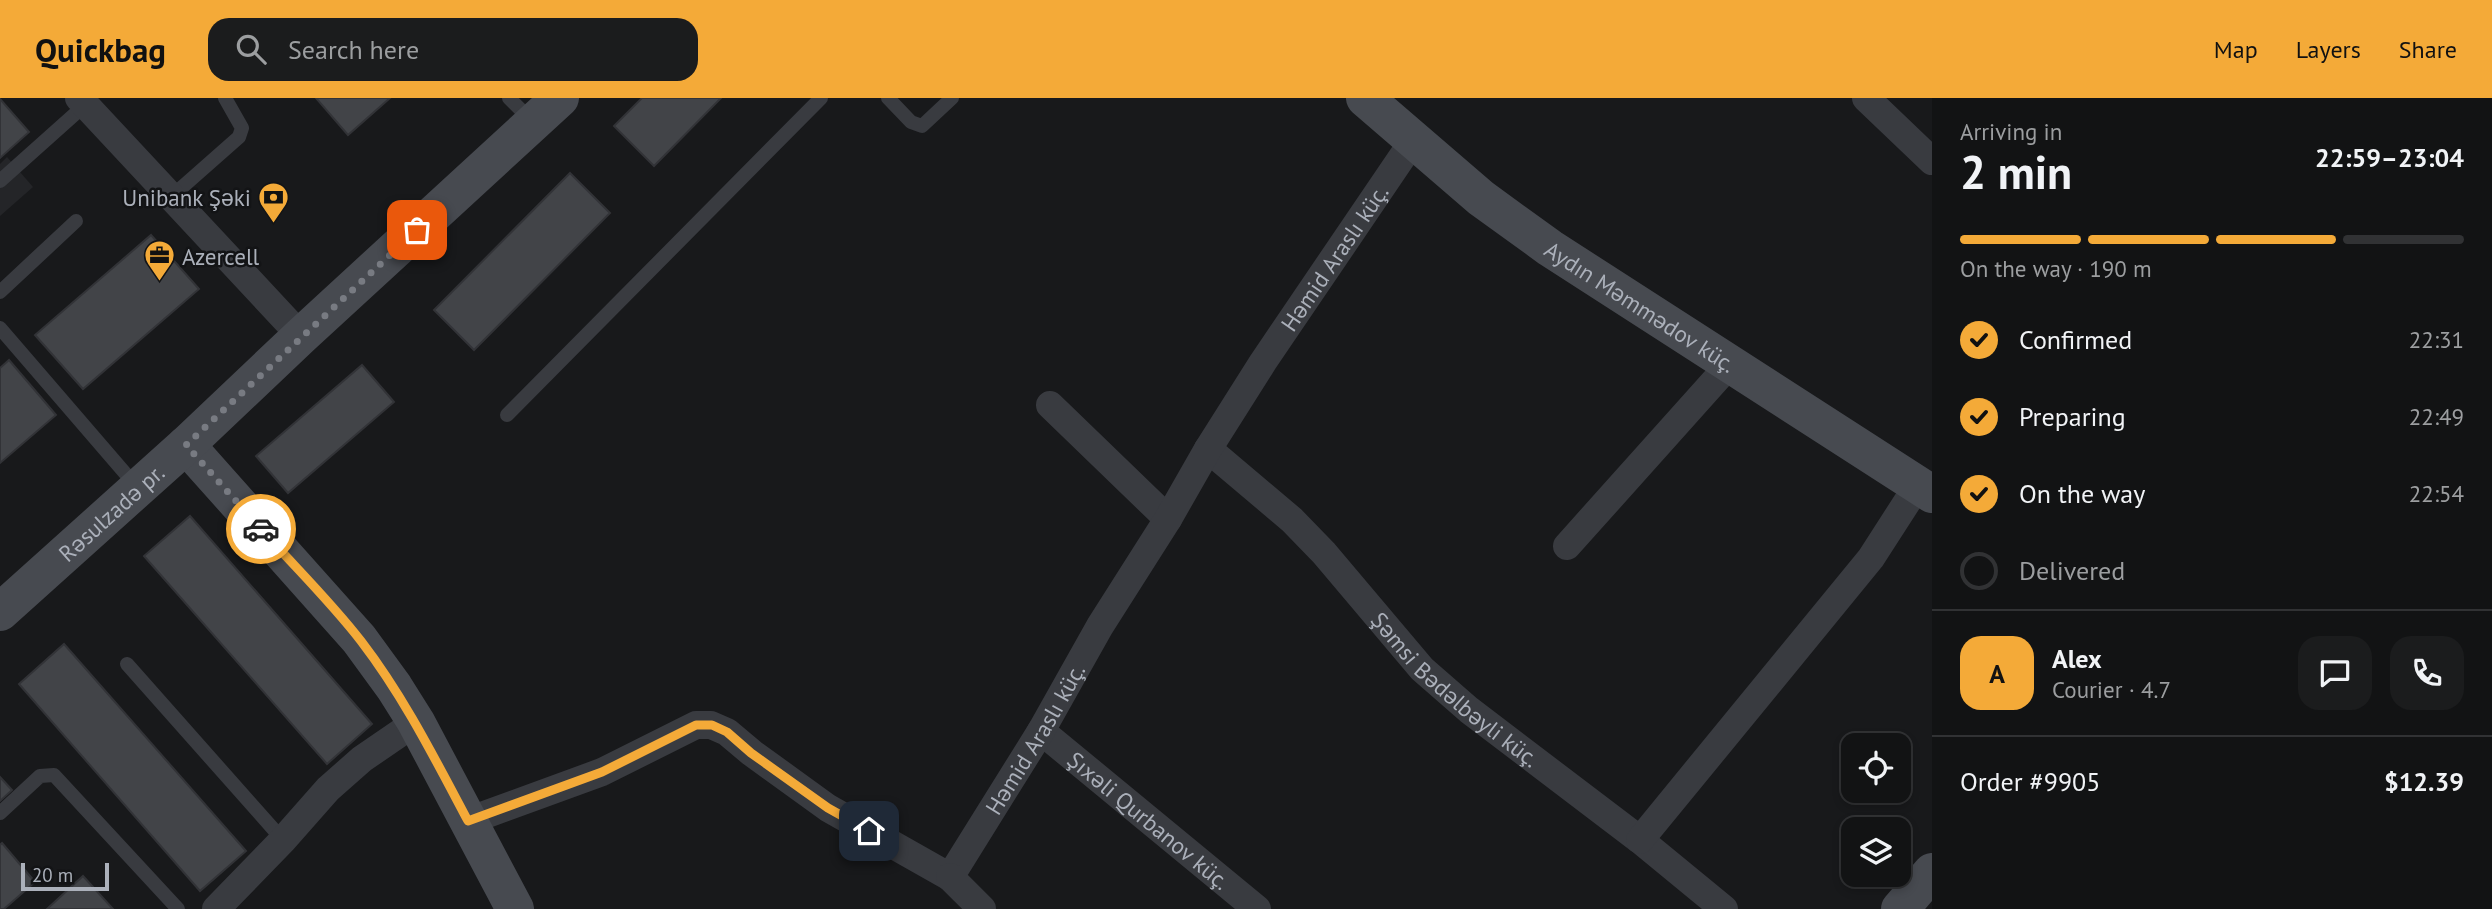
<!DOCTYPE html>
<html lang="en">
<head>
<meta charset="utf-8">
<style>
  :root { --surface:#121314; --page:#1b1c1d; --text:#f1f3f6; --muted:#9c9ea0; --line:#313234; --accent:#f4aa38 }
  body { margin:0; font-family:"PT Sans",sans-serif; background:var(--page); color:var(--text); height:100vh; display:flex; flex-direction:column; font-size:26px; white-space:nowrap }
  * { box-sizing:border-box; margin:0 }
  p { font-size:23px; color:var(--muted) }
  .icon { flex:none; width:38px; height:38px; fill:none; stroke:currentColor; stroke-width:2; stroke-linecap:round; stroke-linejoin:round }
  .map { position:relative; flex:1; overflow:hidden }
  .drawer { display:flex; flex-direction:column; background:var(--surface); width:560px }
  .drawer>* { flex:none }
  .buttons { position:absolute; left:1841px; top:635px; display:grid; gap:14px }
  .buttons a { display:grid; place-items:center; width:70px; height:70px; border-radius:14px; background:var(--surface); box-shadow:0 4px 10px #0003,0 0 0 2px var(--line); font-size:35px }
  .scale { position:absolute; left:21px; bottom:18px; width:88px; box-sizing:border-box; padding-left:7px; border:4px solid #abb0ba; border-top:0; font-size:19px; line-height:24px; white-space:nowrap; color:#abb0ba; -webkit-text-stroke:5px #131416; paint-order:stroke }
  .pin { position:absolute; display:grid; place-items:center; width:60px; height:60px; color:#fff; margin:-30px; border-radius:14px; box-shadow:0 4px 10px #0006 }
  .courier { position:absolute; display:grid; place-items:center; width:70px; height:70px; margin:-35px; border:5px solid #f4aa38; border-radius:50%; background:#fff; color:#222; box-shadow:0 2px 9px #0007 }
  .head em { font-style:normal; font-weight:800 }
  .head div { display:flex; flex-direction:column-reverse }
  .head { display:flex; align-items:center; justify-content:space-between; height:119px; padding:0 28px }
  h1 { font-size:46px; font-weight:800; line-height:52px }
  .bar { display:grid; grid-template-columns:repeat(4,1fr); gap:10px 7px; align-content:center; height:84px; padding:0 28px }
  .bar i { height:9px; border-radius:5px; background:var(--line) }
  .bar .selected { background:var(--accent) }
  .bar p { grid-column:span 4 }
  .line { display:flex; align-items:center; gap:18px; padding:0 28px; border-top:2px solid var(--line) }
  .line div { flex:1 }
  .round { display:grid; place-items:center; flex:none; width:74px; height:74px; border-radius:21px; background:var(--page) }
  ol { padding:0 28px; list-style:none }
  li { display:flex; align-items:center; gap:21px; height:77px }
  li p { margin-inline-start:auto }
  li .icon { padding:7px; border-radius:50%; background:var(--accent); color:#111; stroke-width:4 }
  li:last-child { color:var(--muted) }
  li i { width:38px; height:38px; border:4px solid var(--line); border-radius:50% }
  header { display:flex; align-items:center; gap:42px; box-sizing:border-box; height:98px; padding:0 35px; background:var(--accent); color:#111 }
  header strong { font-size:33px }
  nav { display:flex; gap:38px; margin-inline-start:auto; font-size:24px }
  .search { width:490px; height:63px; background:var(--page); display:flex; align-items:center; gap:18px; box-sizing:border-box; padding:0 24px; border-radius:21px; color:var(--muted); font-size:26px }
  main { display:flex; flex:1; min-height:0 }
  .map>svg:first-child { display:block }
  .built { fill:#242528 }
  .building { fill:#424448; stroke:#323337; stroke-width:2 }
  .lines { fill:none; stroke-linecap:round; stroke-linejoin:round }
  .lane { stroke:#393b40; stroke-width:14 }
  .street { stroke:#393b40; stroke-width:28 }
  .secondary { stroke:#474a50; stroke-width:38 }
  .done { stroke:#787b82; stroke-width:7; stroke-dasharray:0 12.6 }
  .route { stroke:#f4aa38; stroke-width:9 }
  .labels { text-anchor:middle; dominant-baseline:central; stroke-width:5; stroke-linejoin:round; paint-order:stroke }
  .poi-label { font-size:23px; fill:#abb0ba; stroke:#131416; text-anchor:end }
  .street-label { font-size:23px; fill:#abb0ba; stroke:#131416 }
</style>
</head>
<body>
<header>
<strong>Quickbag</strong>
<div class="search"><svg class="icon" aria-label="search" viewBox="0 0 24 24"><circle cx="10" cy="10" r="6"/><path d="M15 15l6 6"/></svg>Search here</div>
<nav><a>Map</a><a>Layers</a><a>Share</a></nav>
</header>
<main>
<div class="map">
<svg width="1932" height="811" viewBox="0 0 1932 811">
  <rect width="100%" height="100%" fill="#18191b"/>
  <polygon class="built" points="7,59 33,89 0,118 0,66"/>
  <g class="building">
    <polygon points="316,0 390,0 348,37"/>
    <polygon points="642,0 721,0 654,68 614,28"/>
    <polygon points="0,1 29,34 0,60"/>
    <polygon points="570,75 610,115 474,252 434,212"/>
    <polygon points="151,137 199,191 83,291 35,237"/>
    <polygon points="9,262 56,317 0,365 0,270"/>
    <polygon points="362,267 394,304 288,395 256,358"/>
    <polygon points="190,418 372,626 327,666 144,458"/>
    <polygon points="64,546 246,753 200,793 19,586"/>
    <polygon points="0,679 12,692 0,703"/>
    <polygon points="2,745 35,784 4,811 0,811 0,747"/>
    <polygon points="83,778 113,811 47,811"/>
  </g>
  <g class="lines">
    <g class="lane">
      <polyline points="509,0 533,24"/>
      <polyline points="888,0 911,24 922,28 952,0"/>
      <polyline points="0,83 85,7"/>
      <polyline points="171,99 239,39 242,30 225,0"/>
      <polyline points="0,194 76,123"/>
      <polyline points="0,230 137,389"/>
      <polyline points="507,317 821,0"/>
      <polyline points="127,566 283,742"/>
      <polyline points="0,715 40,678 54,677 178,811"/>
    </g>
    <g class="street">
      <polyline points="79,0 301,238"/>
      <polyline points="1866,0 1932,63"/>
      <polyline points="1050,307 1168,421"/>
      <path id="s1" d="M1208,351L1292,422L1324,455L1422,571L1469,612L1640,742L1724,811"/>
      <polyline points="1567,448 1730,266"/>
      <path id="s2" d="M1041,633L1257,811"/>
      <path id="s3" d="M468,723L602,674L696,627H711L727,634L752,655L828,710L950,779L1041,633L1100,528L1168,421L1208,351L1263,264L1413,43"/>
      <polyline points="1640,742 1871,460 1918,387"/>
      <polyline points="950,779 982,811"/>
      <polyline points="216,811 283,742 328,691 362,661 416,624"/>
    </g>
    <g class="secondary">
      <path id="s4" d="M1365,0L1481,100L1550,150L1932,396"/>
      <polyline points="186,347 359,541 394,589 416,624 515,811"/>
      <path id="s5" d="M0,514L186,347L301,238L560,0"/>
      <polyline points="1900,811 1932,774"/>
    </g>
  </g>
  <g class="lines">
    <polyline class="done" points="261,431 186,347 417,132"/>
    <path class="route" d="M261,431C294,468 331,504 361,543C404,599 435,661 468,723L602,674L696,627H712L727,634L751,655L828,710L869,733"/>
  </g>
  <defs>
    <symbol id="bank-pin" viewBox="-11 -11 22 30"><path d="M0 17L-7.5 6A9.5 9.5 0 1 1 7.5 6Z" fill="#f4aa38" stroke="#131416"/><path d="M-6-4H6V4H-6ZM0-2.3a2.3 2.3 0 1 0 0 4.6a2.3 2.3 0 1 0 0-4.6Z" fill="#111"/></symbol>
    <symbol id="office-pin" viewBox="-11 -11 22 30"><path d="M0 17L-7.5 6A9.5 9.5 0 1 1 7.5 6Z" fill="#f4aa38" stroke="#131416"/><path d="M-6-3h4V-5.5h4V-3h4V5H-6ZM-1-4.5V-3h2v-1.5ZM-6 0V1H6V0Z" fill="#111"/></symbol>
  </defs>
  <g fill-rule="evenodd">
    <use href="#bank-pin" x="256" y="82" width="35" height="47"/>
    <use href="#office-pin" x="142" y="140" width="35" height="47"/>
  </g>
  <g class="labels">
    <g class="poi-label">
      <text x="251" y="99">Unibank Şəki</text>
      <text x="182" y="158" text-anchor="start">Azercell</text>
    </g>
    <g class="street-label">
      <text stroke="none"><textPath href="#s3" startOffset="1276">Həmid Araslı küç.</textPath></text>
      <text stroke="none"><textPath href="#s4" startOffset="346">Aydın Məmmədov küç.</textPath></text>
      <text stroke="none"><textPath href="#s5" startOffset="149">Rəsulzadə pr.</textPath></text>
      <text stroke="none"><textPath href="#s1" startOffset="346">Şəmsi Bədəlbəyli küç.</textPath></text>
      <text stroke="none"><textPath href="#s3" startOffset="709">Həmid Araslı küç.</textPath></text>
      <text stroke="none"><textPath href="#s2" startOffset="140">Şıxəli Qurbanov küç.</textPath></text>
    </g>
  </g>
</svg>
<div class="buttons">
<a><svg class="icon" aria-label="locate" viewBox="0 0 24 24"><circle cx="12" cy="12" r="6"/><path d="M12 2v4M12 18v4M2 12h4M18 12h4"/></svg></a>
<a><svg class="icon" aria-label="layers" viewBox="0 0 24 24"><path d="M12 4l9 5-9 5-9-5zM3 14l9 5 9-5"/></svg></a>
</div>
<div class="scale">20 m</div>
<div class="pin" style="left:417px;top:132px;background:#ea580c"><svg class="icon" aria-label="bag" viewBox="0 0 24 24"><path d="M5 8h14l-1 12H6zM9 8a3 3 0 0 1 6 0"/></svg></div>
<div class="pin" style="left:869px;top:733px;background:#1f2937"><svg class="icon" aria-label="home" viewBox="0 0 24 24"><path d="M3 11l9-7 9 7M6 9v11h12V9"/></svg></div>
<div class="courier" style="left:261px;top:431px"><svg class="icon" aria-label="car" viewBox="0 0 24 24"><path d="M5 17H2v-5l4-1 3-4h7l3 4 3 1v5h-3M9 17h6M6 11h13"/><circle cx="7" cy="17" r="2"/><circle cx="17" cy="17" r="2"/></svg></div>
</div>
<section class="drawer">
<div class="head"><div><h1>2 min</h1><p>Arriving in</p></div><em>22:59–23:04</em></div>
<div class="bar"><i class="selected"></i><i class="selected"></i><i class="selected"></i><i></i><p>On the way · 190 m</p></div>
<ol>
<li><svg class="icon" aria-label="check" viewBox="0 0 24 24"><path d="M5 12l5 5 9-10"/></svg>Confirmed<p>22:31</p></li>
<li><svg class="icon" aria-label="check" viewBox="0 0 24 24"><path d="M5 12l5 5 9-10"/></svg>Preparing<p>22:49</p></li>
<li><svg class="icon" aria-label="check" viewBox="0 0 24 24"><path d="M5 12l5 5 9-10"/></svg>On the way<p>22:54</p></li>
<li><i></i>Delivered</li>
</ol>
<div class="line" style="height:126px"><b class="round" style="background:var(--accent);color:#111">A</b><div><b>Alex</b><p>Courier · 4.7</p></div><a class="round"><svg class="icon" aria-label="chat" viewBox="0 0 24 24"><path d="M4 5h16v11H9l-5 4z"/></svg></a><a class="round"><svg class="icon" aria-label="phone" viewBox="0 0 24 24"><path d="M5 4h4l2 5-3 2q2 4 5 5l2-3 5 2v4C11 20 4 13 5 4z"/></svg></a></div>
<div class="line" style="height:91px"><div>Order #9905</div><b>$12.39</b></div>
</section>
</main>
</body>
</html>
